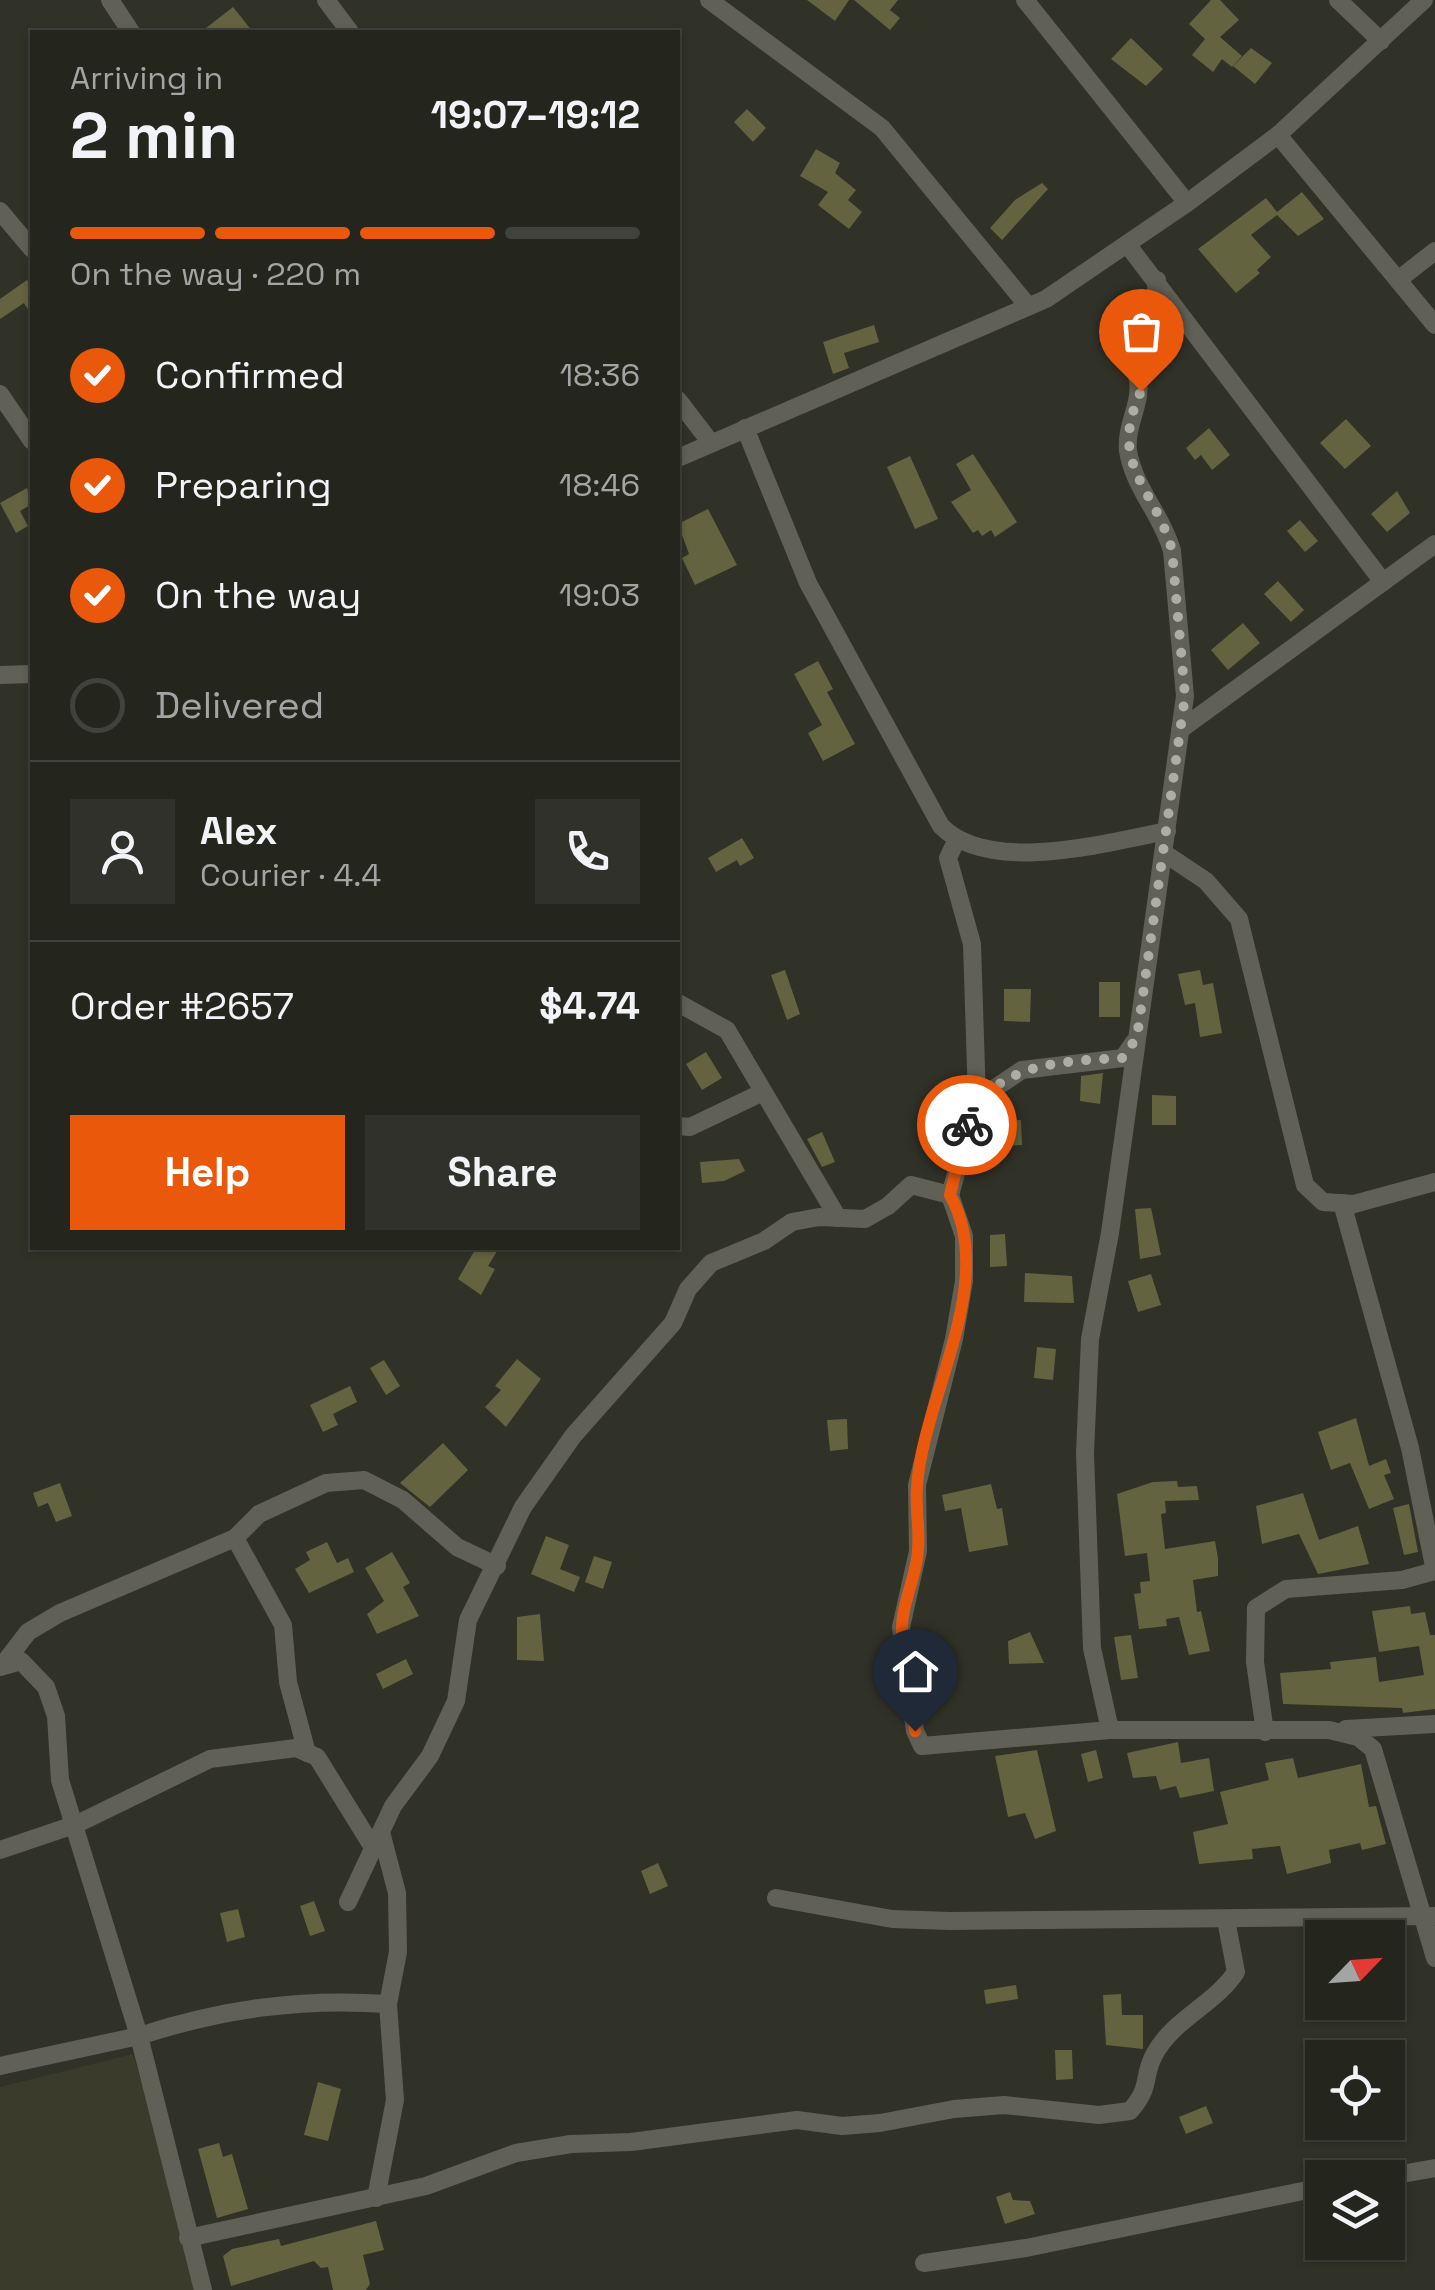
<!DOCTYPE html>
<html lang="en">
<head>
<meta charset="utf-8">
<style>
  :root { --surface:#24251d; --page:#30312a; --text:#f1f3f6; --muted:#a3a5a4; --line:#41423b; --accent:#ea580c }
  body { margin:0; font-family:"Space Grotesk",sans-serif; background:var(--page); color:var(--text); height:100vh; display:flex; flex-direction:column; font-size:38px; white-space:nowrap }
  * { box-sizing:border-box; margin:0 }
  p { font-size:32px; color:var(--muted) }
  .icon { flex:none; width:55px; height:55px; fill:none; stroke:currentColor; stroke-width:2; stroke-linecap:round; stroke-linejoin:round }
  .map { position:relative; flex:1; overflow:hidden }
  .drawer { position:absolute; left:30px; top:30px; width:650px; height:1220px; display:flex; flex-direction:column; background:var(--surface); border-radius:0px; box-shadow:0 2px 8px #0004,0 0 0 2px var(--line) }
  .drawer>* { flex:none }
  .needle { width:65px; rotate:65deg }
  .tools { position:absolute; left:1305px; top:1920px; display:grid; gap:20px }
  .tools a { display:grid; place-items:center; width:100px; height:100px; border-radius:0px; background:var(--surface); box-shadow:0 2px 8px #0004,0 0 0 2px var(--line); font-size:50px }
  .pin { position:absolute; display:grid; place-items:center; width:85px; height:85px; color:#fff; margin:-102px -42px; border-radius:50% 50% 50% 0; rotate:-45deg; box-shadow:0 0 10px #0007 }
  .pin .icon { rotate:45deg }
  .courier { position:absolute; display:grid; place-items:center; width:100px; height:100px; margin:-50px; border:8px solid #ea580c; border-radius:50%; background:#fff; color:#222; box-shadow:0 2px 12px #0007 }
  .headline em { font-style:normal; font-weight:700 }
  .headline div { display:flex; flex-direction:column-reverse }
  .headline { display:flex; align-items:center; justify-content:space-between; height:170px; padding:0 40px }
  h1 { font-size:65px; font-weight:700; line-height:75px }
  .bar { display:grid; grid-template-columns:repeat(4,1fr); gap:15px 10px; align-content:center; height:120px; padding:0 40px }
  .bar i { height:12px; border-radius:8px; background:var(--line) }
  .bar .selected { background:var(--accent) }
  .bar p { grid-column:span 4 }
  .line { display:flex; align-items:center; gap:25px; padding:0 40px; border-top:2px solid var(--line) }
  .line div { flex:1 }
  .round { display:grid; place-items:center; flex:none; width:105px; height:105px; border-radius:0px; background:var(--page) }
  ol { padding:0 40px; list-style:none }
  li { display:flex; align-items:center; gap:30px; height:110px }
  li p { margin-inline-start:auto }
  li .icon { padding:10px; border-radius:50%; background:var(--accent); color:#fff; stroke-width:4 }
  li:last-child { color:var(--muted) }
  li i { width:55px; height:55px; border:5px solid var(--line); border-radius:50% }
  .action { display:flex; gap:20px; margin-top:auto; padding:20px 40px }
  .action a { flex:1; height:115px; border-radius:0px; background:var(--accent); color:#fff; font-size:40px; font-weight:700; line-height:115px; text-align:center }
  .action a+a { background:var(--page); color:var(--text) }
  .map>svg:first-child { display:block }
  .built { fill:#3a3b2b }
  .building { fill:#636340 }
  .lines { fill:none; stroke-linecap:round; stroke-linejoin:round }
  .street { stroke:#606056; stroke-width:18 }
  .done { stroke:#adada6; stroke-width:10; stroke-dasharray:0 18 }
  .route { stroke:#ea580c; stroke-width:12 }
</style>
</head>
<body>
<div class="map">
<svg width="1435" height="2290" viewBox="0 0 1435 2290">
  <rect width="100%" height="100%" fill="#303127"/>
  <polygon class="built" points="133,2054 203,2290 0,2290 0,2087"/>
  <g class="building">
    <polygon points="807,0 849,0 835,21"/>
    <polygon points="854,0 898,0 890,10 900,18 890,30"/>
    <polygon points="1211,0 1220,0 1239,20 1220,37 1242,56 1232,67 1222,59 1213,72 1192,55 1205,39 1189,24"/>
    <polygon points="233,7 253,32 201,32"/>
    <polygon points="1131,38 1163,69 1146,86 1111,59"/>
    <polygon points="1251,48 1272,63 1255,84 1233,66"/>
    <polygon points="747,109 766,128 753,142 734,122"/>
    <polygon points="816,149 840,163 835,173 856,190 848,200 862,212 849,229 818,205 828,192 800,176"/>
    <polygon points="1042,183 1048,189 1002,240 990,228 1015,200"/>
    <polygon points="1302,192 1324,219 1298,236 1277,215 1251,235 1271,257 1257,270 1260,273 1236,293 1198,249 1266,198 1277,212"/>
    <polygon points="27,280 32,288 32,316 24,303 0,319 0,299"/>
    <polygon points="874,325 879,342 844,353 849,368 833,374 823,342"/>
    <polygon points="1346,419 1371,446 1345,469 1320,443"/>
    <polygon points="1209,428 1230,455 1212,470 1201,455 1195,460 1186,448"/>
    <polygon points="973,454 1017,522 995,537 991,530 982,536 978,530 973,533 951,502 971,490 956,464"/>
    <polygon points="910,456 938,519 915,529 887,467"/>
    <polygon points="27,488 32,504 20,511 28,526 16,533 0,503"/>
    <polygon points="1397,491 1410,513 1387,532 1371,514"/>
    <polygon points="708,509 737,565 695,585 682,558 689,554 678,524"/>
    <polygon points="1300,520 1318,541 1305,552 1287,531"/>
    <polygon points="1278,581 1304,610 1291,622 1264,594"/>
    <polygon points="1243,623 1260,643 1228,670 1211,650"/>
    <polygon points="818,661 833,689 827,692 855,744 823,761 808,733 822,725 794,674"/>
    <polygon points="742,838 754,858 740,866 737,860 716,872 708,858"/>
    <polygon points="785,970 800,1014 787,1020 771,975"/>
    <polygon points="1200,970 1203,985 1213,983 1222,1033 1200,1037 1195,1003 1185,1005 1178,974"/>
    <rect x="1099" y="982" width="21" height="35"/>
    <polygon points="1004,989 1031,989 1030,1022 1004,1021"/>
    <polygon points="706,1052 722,1078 702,1090 686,1064"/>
    <polygon points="1103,1073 1100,1104 1080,1101 1081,1076"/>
    <polygon points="1152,1095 1176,1096 1176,1125 1152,1125"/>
    <polygon points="1021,1120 1022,1145 984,1147 984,1122"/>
    <polygon points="822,1132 835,1162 822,1167 807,1139"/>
    <polygon points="739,1159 745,1171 724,1181 702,1183 700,1162"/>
    <polygon points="1151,1208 1161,1255 1140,1259 1135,1209"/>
    <polygon points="1005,1234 1007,1266 990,1267 990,1235"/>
    <polygon points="476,1248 499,1248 488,1266 495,1269 481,1295 458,1279"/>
    <polygon points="1025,1273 1072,1276 1074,1303 1024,1302"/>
    <polygon points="1151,1274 1161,1305 1138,1312 1128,1281"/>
    <polygon points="1037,1347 1056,1349 1053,1380 1034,1378"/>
    <polygon points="517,1359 541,1379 506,1427 485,1407 501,1390 495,1386"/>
    <polygon points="384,1360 400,1386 386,1395 370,1368"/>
    <polygon points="350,1386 357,1402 333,1414 338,1425 323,1432 310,1405"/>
    <polygon points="1356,1418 1369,1466 1386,1459 1391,1473 1384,1475 1394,1499 1369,1509 1350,1463 1331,1470 1318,1432"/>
    <polygon points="847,1419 848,1449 830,1451 827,1420"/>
    <polygon points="443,1443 468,1470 430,1507 400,1483"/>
    <polygon points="1177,1481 1178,1487 1197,1486 1199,1500 1165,1501 1166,1513 1161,1514 1165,1549 1215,1541 1218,1558 1218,1576 1193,1580 1197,1612 1201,1611 1210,1651 1189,1655 1179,1617 1166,1619 1167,1626 1139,1629 1134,1594 1141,1593 1140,1582 1150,1581 1147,1553 1125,1556 1117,1494 1153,1482"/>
    <polygon points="60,1483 72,1516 56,1522 48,1503 38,1507 33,1493"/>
    <polygon points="991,1484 997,1509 1002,1508 1008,1545 969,1552 961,1508 945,1511 942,1495"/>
    <polygon points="1303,1493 1319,1540 1358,1526 1369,1564 1318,1574 1299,1534 1262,1544 1256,1506"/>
    <polygon points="1409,1504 1418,1552 1404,1555 1393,1508"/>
    <polygon points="546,1536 569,1545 560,1569 580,1577 574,1592 531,1574"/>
    <polygon points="327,1542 337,1563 348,1558 354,1572 309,1593 295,1569 310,1560 306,1552"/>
    <polygon points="392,1552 410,1583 403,1587 419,1616 377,1634 367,1614 384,1601 365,1568"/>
    <polygon points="594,1556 612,1562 603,1589 585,1582"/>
    <polygon points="1410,1606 1411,1614 1425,1612 1430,1635 1435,1635 1435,1709 1403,1713 1402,1708 1283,1704 1280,1673 1331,1669 1330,1662 1376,1657 1379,1682 1424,1675 1419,1646 1379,1652 1372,1611"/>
    <polygon points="540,1614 544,1661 517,1660 517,1617"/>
    <polygon points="1030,1632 1044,1663 1009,1664 1008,1641"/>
    <polygon points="1131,1635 1138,1678 1121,1680 1114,1637"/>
    <polygon points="406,1659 413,1674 383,1689 376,1674"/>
    <polygon points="1178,1742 1181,1763 1209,1758 1214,1791 1180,1798 1176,1786 1160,1790 1156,1776 1133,1778 1127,1753"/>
    <polygon points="1037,1750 1056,1831 1035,1839 1025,1813 1008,1817 995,1756"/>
    <polygon points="1096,1750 1103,1778 1088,1782 1081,1754"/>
    <polygon points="1293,1758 1298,1778 1361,1764 1369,1807 1376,1806 1386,1844 1362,1850 1360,1843 1329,1850 1331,1863 1287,1874 1280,1846 1252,1849 1253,1859 1199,1864 1193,1832 1228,1824 1220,1792 1269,1780 1265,1763"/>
    <polygon points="658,1863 668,1886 650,1894 641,1871"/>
    <polygon points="314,1901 325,1931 310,1936 300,1906"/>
    <polygon points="238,1909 245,1937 227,1942 220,1913"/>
    <polygon points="1016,1985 1018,1999 986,2004 984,1990"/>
    <polygon points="1121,1994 1122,2015 1143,2015 1143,2049 1106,2045 1103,1995"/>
    <polygon points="1055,2050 1072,2050 1073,2079 1056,2080"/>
    <polygon points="318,2082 341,2089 328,2141 304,2135"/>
    <polygon points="1206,2106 1213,2123 1186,2134 1179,2117"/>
    <polygon points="219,2143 223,2157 232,2154 248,2209 217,2218 198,2149"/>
    <polygon points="1010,2192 1013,2200 1030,2201 1035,2214 1005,2224 996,2197"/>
    <polygon points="376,2221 384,2250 363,2255 370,2284 366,2290 333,2290 328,2267 321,2268 314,2261 231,2286 223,2256 232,2249 279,2239 281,2246"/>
  </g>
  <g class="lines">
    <g class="street">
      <polyline points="110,0 131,32"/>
      <polyline points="326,0 350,32"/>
      <polyline points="709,0 882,128 1028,306"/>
      <polyline points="1025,0 1187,203"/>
      <polyline points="1338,0 1381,41"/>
      <polyline points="1278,135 1435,325"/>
      <polyline points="0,211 32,249"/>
      <polyline points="1127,244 1383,582"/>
      <path d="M1157,280L1150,347L1137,376C1144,401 1125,424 1128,451C1134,488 1162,515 1172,551L1185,696L1110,1233L1090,1339L1085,1453L1092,1648L1110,1730H1329L1358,1737L1373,1749L1435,1958"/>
      <polyline points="1398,280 1435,251"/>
      <polyline points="0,394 32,441"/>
      <polyline points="678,400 711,443"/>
      <path d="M745,428L808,583L941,826C989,875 1106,843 1167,831"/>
      <polyline points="678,458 1046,299 1187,203 1278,135 1424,0"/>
      <polyline points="0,675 32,674"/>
      <polyline points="1180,730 1435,544"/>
      <polyline points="956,841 948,858 972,944 977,1100"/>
      <polyline points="1164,853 1206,881 1239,919 1305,1185 1323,1202 1354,1204 1435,1182"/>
      <polyline points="678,1003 727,1030 838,1218"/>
      <polyline points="678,1126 690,1127 763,1092"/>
      <polyline points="950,1195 964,1236 964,1281 954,1339 917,1485 918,1551 901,1627 915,1731 922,1746 1110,1730"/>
      <polyline points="1342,1203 1410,1448 1435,1571"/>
      <polyline points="235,1538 283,1625 288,1682 307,1753"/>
      <polyline points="2,1666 28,1632 60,1613 235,1538 259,1514 326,1483 364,1480 403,1500 457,1547 497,1566"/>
      <path d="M0,1667L21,1661L46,1687L56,1716L60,1780L139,2036C222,2009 300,1998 388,2004"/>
      <polyline points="1346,1729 1435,1724"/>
      <polyline points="1265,1732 1255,1662 1256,1608 1286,1589 1402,1580 1435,1571"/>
      <polyline points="0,1850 77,1824 210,1759 296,1748 317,1757 374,1849"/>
      <polyline points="776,1898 892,1919 950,1921 1435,1916"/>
      <polyline points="348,1902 393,1806 430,1756 456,1701 468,1620 523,1507 573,1436 673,1323 688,1289 711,1263 764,1241 792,1222 819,1217 865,1219 888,1206 911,1185 950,1195 977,1100 1022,1070 1123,1058 1134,1042"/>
      <polyline points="0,2066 139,2036 203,2290"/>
      <polyline points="1379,2178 1435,2168"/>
      <polyline points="376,2198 395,2100 388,2004 398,1952 397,1893 381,1832"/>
      <path d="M188,2238L426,2186L516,2153L571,2144L631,2142L797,2120L842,2126L880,2123L954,2109L1004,2105L1099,2115L1130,2111C1152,2086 1142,2078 1154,2055C1172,2020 1215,2004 1236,1972L1226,1920"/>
      <polyline points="924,2263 1026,2248 1322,2187"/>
    </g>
  </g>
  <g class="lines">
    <path class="done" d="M967,1125C991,1062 1065,1061 1123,1058L1137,1037L1185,696L1172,550C1154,486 1107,465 1141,391"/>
    <path class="route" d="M915,1731C911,1698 904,1664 902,1631C901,1604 917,1576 918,1549C920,1528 915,1507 917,1487C922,1399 999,1282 950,1195L967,1125"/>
  </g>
</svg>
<div class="tools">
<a><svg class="needle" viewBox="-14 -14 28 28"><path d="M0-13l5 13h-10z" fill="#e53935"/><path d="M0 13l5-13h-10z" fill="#a3a5a4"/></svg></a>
<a><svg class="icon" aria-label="locate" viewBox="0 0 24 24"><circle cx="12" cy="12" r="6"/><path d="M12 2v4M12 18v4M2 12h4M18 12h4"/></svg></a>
<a><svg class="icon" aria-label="layers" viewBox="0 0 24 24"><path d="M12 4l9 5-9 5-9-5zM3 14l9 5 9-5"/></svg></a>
</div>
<div class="pin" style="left:1141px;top:391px;background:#ea580c"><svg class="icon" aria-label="bag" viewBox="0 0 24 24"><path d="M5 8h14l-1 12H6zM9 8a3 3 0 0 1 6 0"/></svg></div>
<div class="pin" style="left:915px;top:1731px;background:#1f2937"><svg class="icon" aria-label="home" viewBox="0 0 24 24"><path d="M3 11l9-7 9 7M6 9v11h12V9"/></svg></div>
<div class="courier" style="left:967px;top:1125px"><svg class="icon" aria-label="bike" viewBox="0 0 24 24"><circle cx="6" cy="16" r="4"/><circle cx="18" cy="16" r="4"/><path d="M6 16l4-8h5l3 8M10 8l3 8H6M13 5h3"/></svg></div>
<section class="drawer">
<div class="headline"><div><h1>2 min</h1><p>Arriving in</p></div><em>19:07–19:12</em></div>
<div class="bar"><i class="selected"></i><i class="selected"></i><i class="selected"></i><i></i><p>On the way · 220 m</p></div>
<ol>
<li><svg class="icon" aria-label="check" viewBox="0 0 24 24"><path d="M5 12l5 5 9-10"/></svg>Confirmed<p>18:36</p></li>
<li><svg class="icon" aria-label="check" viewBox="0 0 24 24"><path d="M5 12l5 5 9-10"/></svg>Preparing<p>18:46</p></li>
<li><svg class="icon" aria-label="check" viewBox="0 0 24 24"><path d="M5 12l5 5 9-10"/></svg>On the way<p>19:03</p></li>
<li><i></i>Delivered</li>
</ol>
<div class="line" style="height:180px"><a class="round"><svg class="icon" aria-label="person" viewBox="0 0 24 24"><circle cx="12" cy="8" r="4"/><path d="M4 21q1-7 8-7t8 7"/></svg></a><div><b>Alex</b><p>Courier · 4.4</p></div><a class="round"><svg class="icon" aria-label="phone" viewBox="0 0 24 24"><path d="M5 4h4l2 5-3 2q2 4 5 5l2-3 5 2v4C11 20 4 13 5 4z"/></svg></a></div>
<div class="line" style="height:130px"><div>Order #2657</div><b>$4.74</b></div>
<div class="action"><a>Help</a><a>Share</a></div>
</section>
</div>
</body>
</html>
